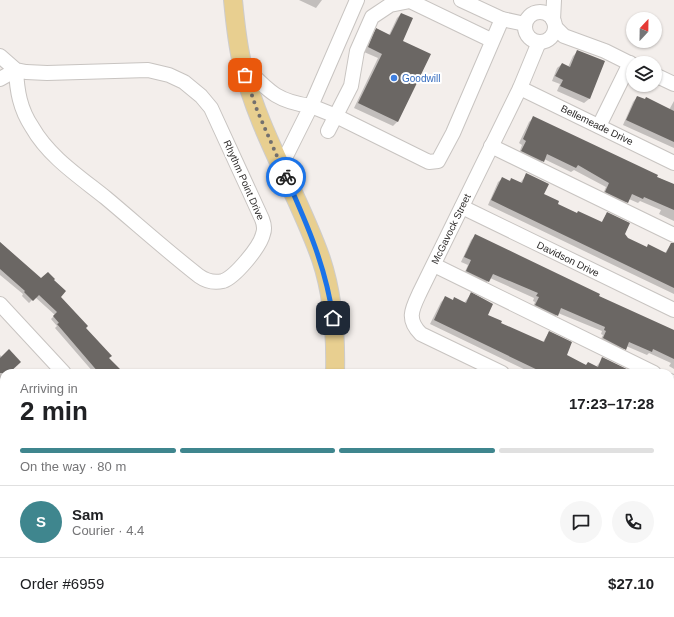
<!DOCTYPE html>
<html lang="en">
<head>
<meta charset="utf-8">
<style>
  :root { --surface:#fff; --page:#f6f6f6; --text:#202124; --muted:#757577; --line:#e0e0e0; --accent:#3f868e }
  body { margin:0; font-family:Arial,sans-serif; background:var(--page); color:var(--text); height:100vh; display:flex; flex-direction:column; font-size:15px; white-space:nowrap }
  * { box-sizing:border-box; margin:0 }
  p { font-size:13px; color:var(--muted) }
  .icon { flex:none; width:22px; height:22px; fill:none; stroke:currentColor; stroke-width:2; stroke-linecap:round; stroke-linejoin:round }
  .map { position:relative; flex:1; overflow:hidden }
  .drawer { position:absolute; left:0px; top:369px; width:674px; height:248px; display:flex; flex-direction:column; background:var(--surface); border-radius:12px 12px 0 0; box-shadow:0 1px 3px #0004 }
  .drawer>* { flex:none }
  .needle { width:26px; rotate:22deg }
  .controls { position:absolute; left:626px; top:12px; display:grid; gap:8px }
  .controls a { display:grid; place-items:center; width:36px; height:36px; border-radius:50%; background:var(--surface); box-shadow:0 1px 3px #0004; font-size:20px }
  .pin { position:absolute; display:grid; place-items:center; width:34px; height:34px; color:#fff; margin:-17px; border-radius:8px; box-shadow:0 2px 6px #0006 }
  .courier { position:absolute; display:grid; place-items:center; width:40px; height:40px; margin:-20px; border:3px solid #1a73e8; border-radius:50%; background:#fff; color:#222; box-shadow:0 1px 5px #0007 }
  .summary em { font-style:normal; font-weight:800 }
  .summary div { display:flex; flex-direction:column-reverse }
  .summary { display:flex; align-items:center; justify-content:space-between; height:68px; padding:0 20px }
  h1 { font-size:26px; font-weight:800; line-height:30px }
  .bar { display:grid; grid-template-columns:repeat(4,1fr); gap:6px 4px; align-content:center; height:48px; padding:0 20px }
  .bar i { height:5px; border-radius:3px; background:var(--line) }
  .bar .current { background:var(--accent) }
  .bar p { grid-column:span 4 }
  .line { display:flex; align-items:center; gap:10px; padding:0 20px; border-top:1px solid var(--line) }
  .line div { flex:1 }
  .round { display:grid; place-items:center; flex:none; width:42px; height:42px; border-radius:21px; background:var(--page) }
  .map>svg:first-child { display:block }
  .shadow { fill:#0003 }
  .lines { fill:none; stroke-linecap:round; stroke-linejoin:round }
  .stream { stroke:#28b6cb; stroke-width:3.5 }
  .building { fill:#6b6764 }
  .minor-casing { stroke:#c8c4c1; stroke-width:16 }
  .major-casing { stroke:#cdcccc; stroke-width:20 }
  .minor { stroke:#fff; stroke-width:14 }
  .major { stroke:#e8cf90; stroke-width:18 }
  .done { stroke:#73706e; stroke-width:4; stroke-dasharray:0 7.2 }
  .route { stroke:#1a73e8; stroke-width:5 }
  .shop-dot { fill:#3f7fe0; stroke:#fff; stroke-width:1.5 }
  .labels { text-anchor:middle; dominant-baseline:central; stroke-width:4; stroke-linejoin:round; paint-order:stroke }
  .shop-label { font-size:10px; fill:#366cbe; stroke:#fff; text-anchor:start }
  .street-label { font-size:10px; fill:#2e2c2b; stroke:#fff }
</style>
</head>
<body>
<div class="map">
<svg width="674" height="617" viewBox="0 0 674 617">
  <rect width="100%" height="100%" fill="#f3eeeb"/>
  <g class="shadow">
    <polygon points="299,0 322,0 316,8"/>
    <polygon points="401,14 401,41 429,54 397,122 393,126 354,108 378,58 364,52 372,34 376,30 389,35 397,18"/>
    <polygon points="578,51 595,85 589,99 584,103 557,91 560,84 552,81 557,68 562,64 568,67 573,56"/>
    <polygon points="637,97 669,110 674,101 674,148 623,125 633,102"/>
    <polygon points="533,118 674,185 674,221 659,214 661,210 640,201 638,203 629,199 623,207 602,196 606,187 574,170 571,172 544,159 539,166 518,156 522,145 519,143 529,122"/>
    <polygon points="527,174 543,194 557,205 601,223 607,213 627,239 646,248 648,246 665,253 671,244 674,244 674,294 488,205 498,182 503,178 509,181 512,179 520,183"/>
    <polygon points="475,236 674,333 674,369 669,366 671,363 649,353 647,355 626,346 621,353 599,343 603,335 601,334 602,331 558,313 553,320 532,309 535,302 533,301 534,298 490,278 484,286 463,276 468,265 461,262 471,240"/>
    <polygon points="0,242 41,280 53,280 59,297 108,359 122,373 94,373 55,328 57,326 51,319 55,315 35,297 29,303 22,296 23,294 0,275"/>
    <polygon points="471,294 487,315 499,324 543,342 549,332 565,356 586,365 596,367 603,358 622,373 532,373 430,324 441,302 445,298 452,301 454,299 464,303"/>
    <polygon points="0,355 17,373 4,373 4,384 0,381"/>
    <polygon points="670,391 674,392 674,441 670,440"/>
    <polygon points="670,476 674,478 674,489 670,497"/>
    <polygon points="1,492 4,493 4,519 0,516"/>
    <polygon points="0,579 4,583 4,597 0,601"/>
    <polygon points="22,613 43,613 49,617 19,617"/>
    <polygon points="119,613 152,613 156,617 159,613 163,613 170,617 123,617"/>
    <polygon points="570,613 621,613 619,617 577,617"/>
  </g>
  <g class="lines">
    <polyline class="stream" points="0,432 4,435"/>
  </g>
  <g class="building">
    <polygon points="401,13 413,18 403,41 431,54 398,122 358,103 382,54 368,47 376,28 390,35"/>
    <polygon points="577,50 605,61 590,99 560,86 563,80 555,76 562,63 570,67"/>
    <polygon points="637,96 645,99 646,97 674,111 674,142 626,120"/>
    <polygon points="533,116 658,175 657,177 674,184 674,210 644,197 643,199 632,194 628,203 605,192 609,183 578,165 576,168 547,154 544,162 521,151 526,141 523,139"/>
    <polygon points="526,173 549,184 544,194 559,201 558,204 577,213 578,211 602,222 607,212 630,223 625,234 628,238 647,247 648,244 666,253 671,243 674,243 674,288 491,200 502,177 510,181 511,178 522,183"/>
    <polygon points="475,234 600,294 599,296 674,330 674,359 653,349 652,352 629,342 626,350 603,338 606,331 604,330 605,327 561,308 558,316 535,305 539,297 536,296 538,293 493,274 489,282 466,271 471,260 464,257"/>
    <polygon points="0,242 41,278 48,272 55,279 54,280 66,291 61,297 88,326 86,328 112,356 109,358 124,373 99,373 57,324 59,323 53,316 57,312 39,295 33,301 24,292 25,291 0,269"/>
    <polygon points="471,292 493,304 488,315 502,321 501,323 544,342 549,331 572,342 567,355 586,365 588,362 598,367 602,357 635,373 615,373 608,370 608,371 611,373 544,373 434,320 445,296 453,300 454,297 466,303"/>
    <polygon points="9,349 21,362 9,373 0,373 0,358"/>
  </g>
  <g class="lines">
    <defs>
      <g id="minor">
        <polyline points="357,0 311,106 336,116 429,162 438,161 453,133 502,19"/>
        <polyline points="461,0 502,19 525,24"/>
        <circle cx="540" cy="27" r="15"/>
        <polyline points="553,20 554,0"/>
        <polyline points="555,27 564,36 605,51 633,65"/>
        <path d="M0,56L16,70L26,72L47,73L148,70L169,75L184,82L201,96L211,108L262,219C264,224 265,229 263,234C260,247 235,277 223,281C214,283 206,281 199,276C167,251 137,224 106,198C80,177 49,157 32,127C20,109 17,91 16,70"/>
        <path d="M242,64C267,89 274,101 311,106L281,166"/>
        <polyline points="655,75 674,84"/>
        <polyline points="0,79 16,70"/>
        <polyline points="520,88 674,163"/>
        <polyline points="599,126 630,63"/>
        <polyline points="328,131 351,86 357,51 372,17 390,5 410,1 491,40"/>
        <polyline points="491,146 674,235"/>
        <polyline points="462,207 674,310"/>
        <polyline points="434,265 654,373"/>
        <polyline points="0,304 64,373"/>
        <path d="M502,373L421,334C406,319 412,309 420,292L520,88L539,42"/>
        <polyline points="670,381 674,383"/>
        <polyline points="670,455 674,457"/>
        <polyline points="670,543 674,535"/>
        <polyline points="0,546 4,549"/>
        <polyline points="80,613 85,617"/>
        <polyline points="405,613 414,617"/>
        <polyline points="539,613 547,617"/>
        <polyline points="633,617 635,613"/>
        <polyline points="674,617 674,616"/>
      </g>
      <g id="major">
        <path d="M233,0C235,21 237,42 242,63C258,132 298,193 321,259C333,295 336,335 335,373"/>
        <polyline points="247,617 249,613"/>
      </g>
    </defs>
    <use href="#minor" class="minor-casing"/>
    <use href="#major" class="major-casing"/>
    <use href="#minor" class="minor"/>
    <use href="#major" class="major"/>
  </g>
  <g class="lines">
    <polyline class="done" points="245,75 257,110 286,177"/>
    <path class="route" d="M286,177C307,224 326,267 333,318"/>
  </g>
  <circle class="shop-dot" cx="394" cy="78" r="4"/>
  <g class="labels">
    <g class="shop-label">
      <text x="402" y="78">Goodwill</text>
    </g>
    <g class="street-label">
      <text transform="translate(597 125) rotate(26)">Bellemeade Drive</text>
      <text transform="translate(244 180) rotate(66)">Rhythm Point Drive</text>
      <text transform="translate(451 229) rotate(-64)">McGavock Street</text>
      <text transform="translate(568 259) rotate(26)">Davidson Drive</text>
    </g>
  </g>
</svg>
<div class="controls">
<a><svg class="needle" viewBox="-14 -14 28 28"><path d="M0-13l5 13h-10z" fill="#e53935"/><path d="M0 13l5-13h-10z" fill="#757577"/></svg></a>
<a><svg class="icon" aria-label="layers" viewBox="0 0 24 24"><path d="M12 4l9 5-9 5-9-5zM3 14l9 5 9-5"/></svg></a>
</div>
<div class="pin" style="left:245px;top:75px;background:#ea580c"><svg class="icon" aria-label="bag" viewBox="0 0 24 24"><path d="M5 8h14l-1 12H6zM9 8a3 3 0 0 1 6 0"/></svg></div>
<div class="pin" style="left:333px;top:318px;background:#1f2937"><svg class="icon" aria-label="home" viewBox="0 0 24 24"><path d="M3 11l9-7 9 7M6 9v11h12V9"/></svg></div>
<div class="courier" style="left:286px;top:177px"><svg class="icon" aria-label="bike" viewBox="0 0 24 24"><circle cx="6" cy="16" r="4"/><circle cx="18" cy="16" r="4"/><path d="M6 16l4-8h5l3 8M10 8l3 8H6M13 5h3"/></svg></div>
<section class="drawer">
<div class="summary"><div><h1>2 min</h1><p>Arriving in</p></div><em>17:23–17:28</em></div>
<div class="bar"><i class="current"></i><i class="current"></i><i class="current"></i><i></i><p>On the way · 80 m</p></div>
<div class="line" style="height:72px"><b class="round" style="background:var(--accent);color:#fff">S</b><div><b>Sam</b><p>Courier · 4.4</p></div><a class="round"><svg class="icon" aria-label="chat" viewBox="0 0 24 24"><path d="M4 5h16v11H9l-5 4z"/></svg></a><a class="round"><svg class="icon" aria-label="phone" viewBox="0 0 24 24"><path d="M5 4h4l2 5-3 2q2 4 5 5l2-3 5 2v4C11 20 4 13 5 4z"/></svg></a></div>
<div class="line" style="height:52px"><div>Order #6959</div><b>$27.10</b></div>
</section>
</div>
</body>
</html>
